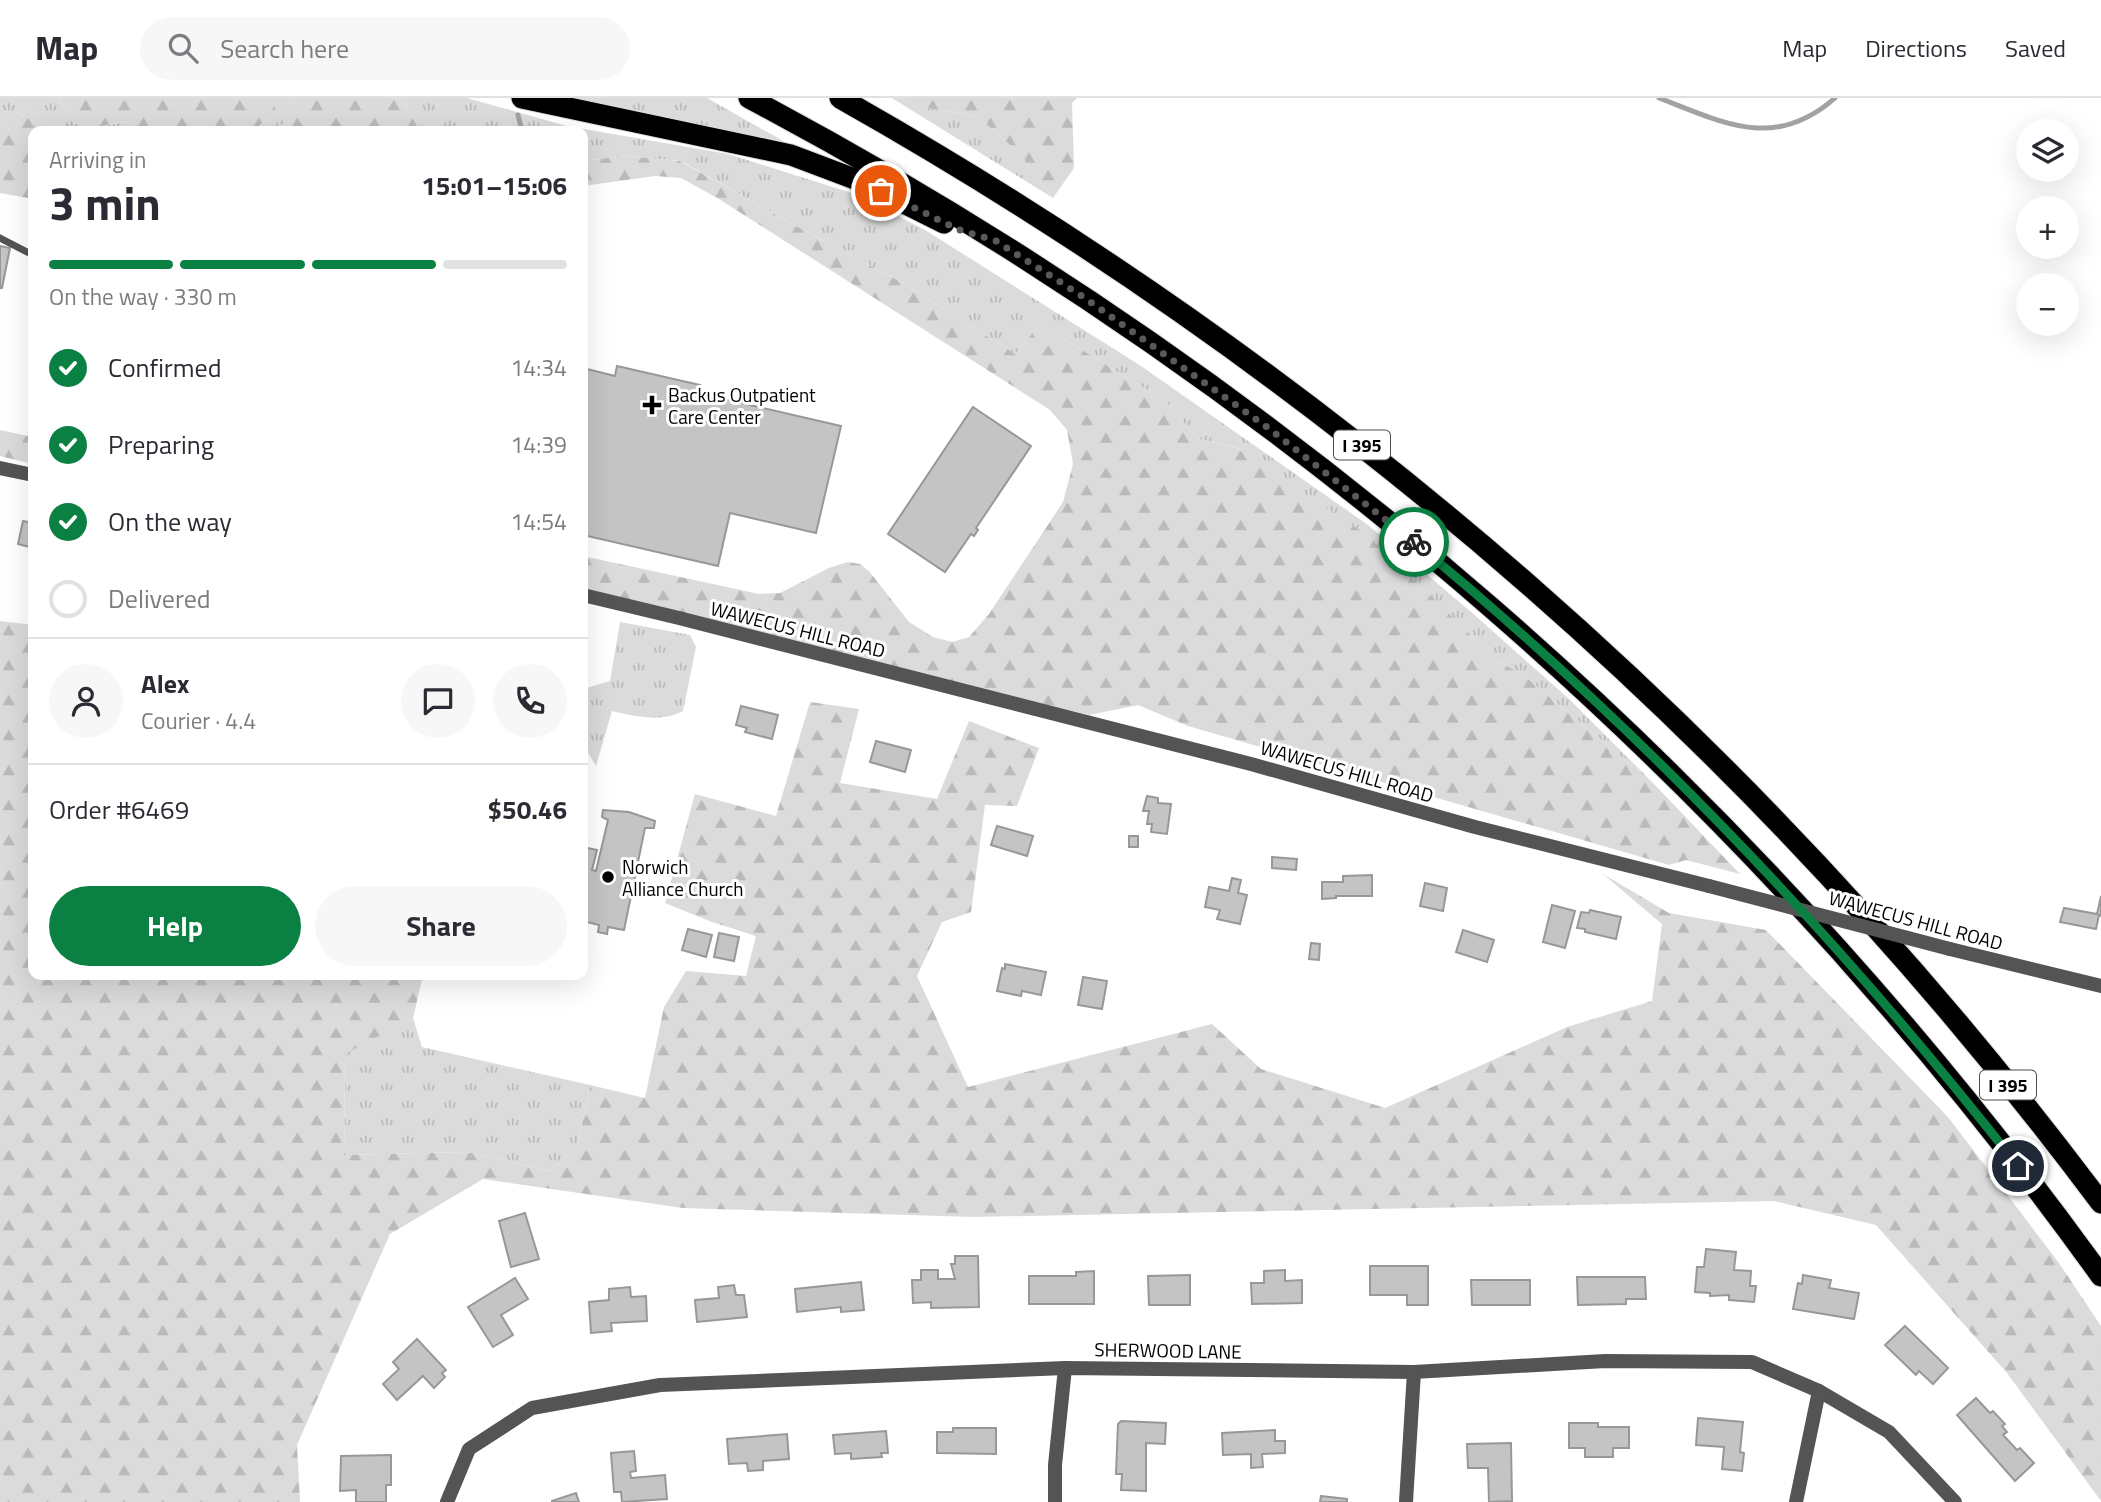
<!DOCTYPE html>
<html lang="en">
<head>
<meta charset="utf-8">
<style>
  :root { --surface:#fff; --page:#f7f7f7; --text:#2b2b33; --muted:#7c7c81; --line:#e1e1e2; --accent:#0b8043 }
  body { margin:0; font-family:"Titillium Web",sans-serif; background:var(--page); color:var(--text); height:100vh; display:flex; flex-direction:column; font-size:26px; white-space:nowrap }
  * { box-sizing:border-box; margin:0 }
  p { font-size:23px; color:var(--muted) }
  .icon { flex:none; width:38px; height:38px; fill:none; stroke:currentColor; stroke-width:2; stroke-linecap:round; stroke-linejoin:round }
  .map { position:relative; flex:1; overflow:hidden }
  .panel { position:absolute; left:28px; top:28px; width:560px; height:854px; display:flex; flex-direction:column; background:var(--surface); border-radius:14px; box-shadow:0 7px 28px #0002 }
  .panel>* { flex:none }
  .tools { position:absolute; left:2016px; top:21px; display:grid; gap:14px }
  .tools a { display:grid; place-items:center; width:63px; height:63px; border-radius:50%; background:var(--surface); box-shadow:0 7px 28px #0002; font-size:35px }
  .pin { position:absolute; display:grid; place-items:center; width:60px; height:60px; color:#fff; margin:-30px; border:4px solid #fff; border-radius:50%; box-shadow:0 2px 7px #0007 }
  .courier { position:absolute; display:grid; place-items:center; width:70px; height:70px; margin:-35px; border:5px solid #0b8043; border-radius:50%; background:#fff; color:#222; box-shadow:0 2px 9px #0007 }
  .headline em { font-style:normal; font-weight:700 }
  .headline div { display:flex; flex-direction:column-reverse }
  .headline { display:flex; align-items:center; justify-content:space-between; height:119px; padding:0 21px }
  h1 { font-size:46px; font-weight:700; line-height:52px }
  .bar { display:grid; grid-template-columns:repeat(4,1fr); gap:10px 7px; align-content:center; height:84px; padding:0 21px }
  .bar i { height:9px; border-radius:5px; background:var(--line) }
  .bar .active { background:var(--accent) }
  .bar p { grid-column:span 4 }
  .line { display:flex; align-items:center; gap:18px; padding:0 21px; border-top:2px solid var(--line) }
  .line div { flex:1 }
  .round { display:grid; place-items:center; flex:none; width:74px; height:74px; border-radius:37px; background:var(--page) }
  ol { padding:0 21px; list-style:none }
  li { display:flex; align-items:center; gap:21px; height:77px }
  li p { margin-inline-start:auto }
  li .icon { padding:7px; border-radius:50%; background:var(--accent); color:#fff; stroke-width:4 }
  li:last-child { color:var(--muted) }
  li i { width:38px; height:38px; border:4px solid var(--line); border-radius:50% }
  .action { display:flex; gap:14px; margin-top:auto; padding:14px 21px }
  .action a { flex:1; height:80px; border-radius:42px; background:var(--accent); color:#fff; font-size:28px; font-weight:700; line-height:80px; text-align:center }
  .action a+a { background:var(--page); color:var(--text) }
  header { display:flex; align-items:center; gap:42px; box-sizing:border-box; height:98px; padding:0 35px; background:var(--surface); border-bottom:2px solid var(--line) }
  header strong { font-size:33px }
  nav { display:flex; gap:38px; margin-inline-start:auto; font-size:24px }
  .search { width:490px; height:63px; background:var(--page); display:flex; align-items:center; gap:18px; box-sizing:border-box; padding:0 24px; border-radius:38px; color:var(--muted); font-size:26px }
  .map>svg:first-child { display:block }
  .grass { fill:url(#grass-tufts) }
  .forest { fill:url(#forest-firs) }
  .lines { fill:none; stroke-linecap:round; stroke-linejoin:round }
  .stream { stroke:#a2a2a2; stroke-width:5 }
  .building { fill:#c4c4c4; stroke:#989898; stroke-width:2 }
  .highway-casing { stroke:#dbdbdb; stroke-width:23 }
  .lane { stroke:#545454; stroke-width:7 }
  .street { stroke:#545454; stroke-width:14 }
  .highway { stroke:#000; stroke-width:21 }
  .street-bridge { stroke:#545454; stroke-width:14 }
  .done { stroke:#595959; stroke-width:7; stroke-dasharray:0 12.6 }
  .route { stroke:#0b8043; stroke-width:9 }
  .poi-dot { fill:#000; stroke:#fff; stroke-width:2.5 }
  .labels { text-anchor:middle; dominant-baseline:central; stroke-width:6; stroke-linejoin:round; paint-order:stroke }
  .shield { fill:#fff; stroke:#4c4c4c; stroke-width:2 }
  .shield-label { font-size:18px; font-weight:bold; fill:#000 }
  .poi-label { font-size:19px; fill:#000; stroke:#fff; text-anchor:start }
  .street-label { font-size:19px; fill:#000; stroke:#fff }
</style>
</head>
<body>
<header>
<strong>Map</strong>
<div class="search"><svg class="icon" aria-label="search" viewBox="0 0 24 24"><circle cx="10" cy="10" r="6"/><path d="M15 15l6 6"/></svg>Search here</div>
<nav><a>Map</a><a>Directions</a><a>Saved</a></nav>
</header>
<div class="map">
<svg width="2101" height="1404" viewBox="0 0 2101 1404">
  <defs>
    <pattern id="grass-tufts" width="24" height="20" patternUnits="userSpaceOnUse" patternTransform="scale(1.75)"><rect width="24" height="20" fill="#dbdbdb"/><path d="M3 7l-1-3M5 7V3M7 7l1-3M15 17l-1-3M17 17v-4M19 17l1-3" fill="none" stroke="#bababa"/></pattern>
    <pattern id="forest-firs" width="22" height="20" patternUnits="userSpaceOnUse" patternTransform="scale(1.75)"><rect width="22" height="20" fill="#dbdbdb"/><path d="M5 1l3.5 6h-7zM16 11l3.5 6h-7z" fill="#bababa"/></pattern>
  </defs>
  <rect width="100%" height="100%" fill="#fff"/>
  <g class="grass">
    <polygon points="0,0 59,0 73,25 91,30 130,23 143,33 48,33 18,14 0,21"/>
    <polygon points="275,0 295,0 291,4 291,23 276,29 277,33 253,33 275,14"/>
    <polygon points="398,0 467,0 567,28 728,56 858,97 925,132 1141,268 1368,427 1470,513 1568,600 1655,687 1523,577 1489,558 1465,531 1236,349 1198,341 1165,303 1040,226 1015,256 903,185 796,128 681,63 625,58 583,63 583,33 420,33 402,2"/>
    <polygon points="570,0 707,0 785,44"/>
    <polygon points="892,0 900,0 914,8 977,18 1018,54 1053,100"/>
    <path d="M620,524L690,537L696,549L683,613C661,625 635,618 612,613L596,668L583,647V591L610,583Z"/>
    <polygon points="413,920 422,949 590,987 578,1047 551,1073 467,1054 344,1057 345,955"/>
  </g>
  <g class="forest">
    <polygon points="59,0 275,0 275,14 253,33 143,33 129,23 91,30 73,25"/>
    <polygon points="295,0 398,0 402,2 420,33 277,33 276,29 291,23 291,4"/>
    <polygon points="900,0 1077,0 1072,5 1074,70 1053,100 1018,54 977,18 914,8"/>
    <polygon points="18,14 48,33 33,33 33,101 0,95 0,21"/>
    <polygon points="625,58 680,63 796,128 903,185 1015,256 1040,226 1165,303 1198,341 1235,349 1364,435 1465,531 1489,558 1523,577 1655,687 1740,776 1686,762 1669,767 1188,628 1138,607 1089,617 583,496 583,458 759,496 780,495 829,470 848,464 860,466 869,473 909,524 933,539 952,544 969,539 989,516 1063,404 1073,366 1067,332 1050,312 719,101 681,80 655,78 583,88 583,63"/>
    <polygon points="0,332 33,339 33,366 0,358"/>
    <polygon points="0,523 33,527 33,877 423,877 413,920 345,956 344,1057 467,1054 551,1073 578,1047 590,987 645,1000 664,909 686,873 746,878 756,838 712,824 665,805 695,696 776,718 810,604 859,611 840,685 937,701 969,623 1039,650 1017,708 985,707 971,814 942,824 917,878 968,989 1212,926 1261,971 1385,1010 1567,929 1652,903 1662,826 1603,776 1669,815 1766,832 1948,1019 2059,1165 2101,1228 2101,1403 2007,1275 1876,1127 1774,1103 974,1119 683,1110 483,1081 390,1136 297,1347 300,1404 0,1404"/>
  </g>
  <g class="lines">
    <g class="stream">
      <path d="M1659,0C1724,25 1775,53 1835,0"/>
      <polyline points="518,17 522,33"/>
    </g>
  </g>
  <g class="building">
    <polygon points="0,148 10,150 2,190 0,190"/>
    <polygon points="617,268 700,287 698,295 841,328 816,435 730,415 718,468 583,437 583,270 615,278"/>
    <polygon points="973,309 1031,348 976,430 978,432 974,438 971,436 945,474 888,436"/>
    <polygon points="23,423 33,425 33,450 18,446"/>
    <polygon points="741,608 778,617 772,641 745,634 747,630 736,627"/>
    <polygon points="876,643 911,652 905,674 870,664"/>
    <polygon points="1147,698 1158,700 1158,705 1171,706 1167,736 1151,734 1152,726 1147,726 1149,713 1143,713"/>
    <polygon points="603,712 629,714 655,723 654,730 645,730 624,832 608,829 607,836 598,834 599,827 583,823 583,749 597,752 592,772 596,773 608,722 602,719"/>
    <polygon points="997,728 1033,738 1027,758 991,747"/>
    <rect x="1129" y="738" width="9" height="11"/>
    <polygon points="1272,759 1297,761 1296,772 1272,770"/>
    <polygon points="1372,777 1372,798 1336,798 1336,800 1322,801 1322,784 1343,784 1343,778"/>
    <polygon points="1232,780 1241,782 1238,795 1247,797 1240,826 1217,821 1220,812 1205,809 1209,789 1229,793"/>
    <polygon points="1425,785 1447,790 1443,813 1420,808"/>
    <polygon points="2101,798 2101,818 2099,817 2096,831 2060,824 2064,810 2097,816"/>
    <polygon points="1552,807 1575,813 1565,850 1543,844"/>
    <polygon points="1590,812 1621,819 1616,841 1585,834 1585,831 1577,830 1581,814 1589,815"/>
    <polygon points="688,831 712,837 706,859 682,852"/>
    <polygon points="1463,832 1494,842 1487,864 1456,854"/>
    <polygon points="719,835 739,839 734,863 714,859"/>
    <polygon points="1311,845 1320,846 1319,862 1309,861"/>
    <polygon points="1005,866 1046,874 1041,897 1022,893 1021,898 997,893 1002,870 1005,871"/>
    <polygon points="1083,879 1107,883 1102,911 1078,907"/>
    <polygon points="525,1115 539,1161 511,1169 499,1123"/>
    <polygon points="1706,1151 1736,1154 1734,1172 1751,1173 1750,1188 1756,1188 1754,1204 1729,1202 1729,1197 1710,1198 1710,1195 1695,1194 1697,1169 1704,1169"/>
    <polygon points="955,1158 978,1158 979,1209 931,1210 931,1204 913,1205 912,1182 921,1182 921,1172 938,1172 938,1181 955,1181 951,1166 955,1166"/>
    <polygon points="1370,1168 1428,1168 1428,1207 1407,1207 1407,1197 1370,1197"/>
    <polygon points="1285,1172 1285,1183 1302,1182 1302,1205 1252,1206 1251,1185 1264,1185 1264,1173"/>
    <polygon points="1094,1173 1094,1206 1029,1206 1029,1178 1076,1178 1076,1174"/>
    <polygon points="1190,1177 1190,1207 1149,1207 1148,1178"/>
    <polygon points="1803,1177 1831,1182 1829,1190 1859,1195 1854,1221 1793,1211 1798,1185 1802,1186"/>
    <polygon points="1577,1179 1645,1179 1646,1201 1626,1201 1626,1206 1578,1207"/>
    <polygon points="515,1180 528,1201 501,1217 513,1237 493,1249 468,1209"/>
    <polygon points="1471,1182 1530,1182 1530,1207 1472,1207"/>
    <polygon points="861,1184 864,1212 841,1214 841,1209 797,1214 795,1191"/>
    <polygon points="734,1187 736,1197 744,1197 747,1219 697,1224 695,1202 719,1200 718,1189"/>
    <polygon points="630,1189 631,1199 646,1198 647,1223 611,1225 612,1233 591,1235 589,1204 609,1202 609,1191"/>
    <polygon points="1905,1228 1948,1270 1933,1286 1919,1273 1916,1277 1885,1247"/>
    <polygon points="417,1241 446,1272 442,1275 445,1279 434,1290 423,1278 397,1302 383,1286 399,1271 393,1264"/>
    <polygon points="1976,1300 1990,1315 1993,1313 2005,1326 2002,1328 2007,1334 2003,1337 2017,1352 2020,1350 2034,1365 2015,1383 1957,1317"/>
    <polygon points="1698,1320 1743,1324 1740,1354 1744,1355 1742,1373 1722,1371 1724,1349 1696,1347"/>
    <polygon points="1121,1323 1166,1325 1165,1346 1146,1345 1146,1393 1121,1392 1122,1376 1116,1376 1118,1326"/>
    <polygon points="1569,1325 1598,1325 1598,1329 1629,1329 1629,1350 1613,1350 1613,1359 1585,1359 1585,1350 1569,1350"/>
    <polygon points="953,1330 996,1330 996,1356 937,1355 937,1334 953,1334"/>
    <polygon points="1275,1332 1275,1343 1285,1343 1285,1355 1262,1356 1263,1369 1251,1370 1251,1356 1223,1357 1222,1335"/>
    <polygon points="886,1333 888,1355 881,1355 882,1359 851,1361 851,1355 835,1356 833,1337"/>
    <polygon points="787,1336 789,1361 763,1363 763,1372 748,1373 747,1365 729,1366 727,1341"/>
    <polygon points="1511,1345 1512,1403 1489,1404 1488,1370 1468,1370 1467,1346"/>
    <polygon points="634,1353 636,1373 630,1374 631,1380 665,1377 667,1401 622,1404 621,1394 614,1394 611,1355"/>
    <polygon points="391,1357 391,1387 386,1387 386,1404 356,1404 356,1392 340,1393 341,1358"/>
    <polygon points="576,1395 579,1404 552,1404 552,1403"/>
    <polygon points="1321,1398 1347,1401 1347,1404 1320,1404"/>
  </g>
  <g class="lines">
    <defs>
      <g id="highway">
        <polyline points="522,0 791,57 860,83 944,125"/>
        <path d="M749,0C1282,282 1749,688 2101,1178"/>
        <path d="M840,0C1333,278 1762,651 2101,1105"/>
      </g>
    </defs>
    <use href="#highway" class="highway-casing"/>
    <polyline class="lane" points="0,140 33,157"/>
    <g class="street">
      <polyline points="0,370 33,377"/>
      <polyline points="583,497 679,520 1251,666 1475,729 1709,788"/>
      <polyline points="1950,851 2101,888"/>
      <polyline points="447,1404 469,1351 532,1310 660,1287 1065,1270 1414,1274 1605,1263 1752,1264 1819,1293 1889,1334 1955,1404"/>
      <polyline points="1055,1404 1055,1367 1065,1270"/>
      <polyline points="1406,1404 1414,1274"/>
      <polyline points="1796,1404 1819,1293"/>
    </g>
    <use href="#highway" class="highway"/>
    <polyline class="street-bridge" points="1709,788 1950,851"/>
  </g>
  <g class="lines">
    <polyline class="done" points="881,93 957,131 996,143 1082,198 1267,329 1414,444"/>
    <path class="route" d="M1414,444C1639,628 1839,840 2018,1068"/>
  </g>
  <g class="poi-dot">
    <path d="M648.5 296.5h7v7h7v7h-7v7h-7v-7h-7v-7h7z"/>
    <circle cx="608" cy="779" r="7"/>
  </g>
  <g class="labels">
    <g class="shield">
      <rect x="1334" y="332.5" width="56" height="29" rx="5"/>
      <rect x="1980" y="972.5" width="56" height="29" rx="5"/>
    </g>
    <g class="shield-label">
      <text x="1362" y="347">I 395</text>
      <text x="2008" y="987">I 395</text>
    </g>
    <g class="poi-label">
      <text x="668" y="296">Backus Outpatient<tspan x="668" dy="22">Care Center</tspan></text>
      <text x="622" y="768">Norwich<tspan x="622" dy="22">Alliance Church</tspan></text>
    </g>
    <g class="street-label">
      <text transform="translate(798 531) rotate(14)">WAWECUS HILL ROAD</text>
      <text transform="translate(1347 673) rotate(16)">WAWECUS HILL ROAD</text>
      <text transform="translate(1916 822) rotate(15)">WAWECUS HILL ROAD</text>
      <text transform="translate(1168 1252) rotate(1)">SHERWOOD LANE</text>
    </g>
  </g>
</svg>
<div class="tools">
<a><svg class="icon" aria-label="layers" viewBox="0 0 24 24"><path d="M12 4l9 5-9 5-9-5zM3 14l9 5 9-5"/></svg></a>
<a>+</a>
<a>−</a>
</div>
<div class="pin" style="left:881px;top:93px;background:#ea580c"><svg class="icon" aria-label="bag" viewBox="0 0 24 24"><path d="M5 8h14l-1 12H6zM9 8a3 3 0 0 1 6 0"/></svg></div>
<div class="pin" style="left:2018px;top:1068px;background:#1f2937"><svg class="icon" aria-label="home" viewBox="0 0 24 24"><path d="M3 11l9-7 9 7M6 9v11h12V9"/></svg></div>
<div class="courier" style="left:1414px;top:444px"><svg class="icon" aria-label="bike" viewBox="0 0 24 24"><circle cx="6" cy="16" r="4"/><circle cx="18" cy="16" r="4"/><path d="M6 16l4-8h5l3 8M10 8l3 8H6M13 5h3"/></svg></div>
<section class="panel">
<div class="headline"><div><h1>3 min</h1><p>Arriving in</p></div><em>15:01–15:06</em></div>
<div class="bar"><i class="active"></i><i class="active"></i><i class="active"></i><i></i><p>On the way · 330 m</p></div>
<ol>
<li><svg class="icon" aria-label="check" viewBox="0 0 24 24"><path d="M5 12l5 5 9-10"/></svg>Confirmed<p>14:34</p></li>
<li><svg class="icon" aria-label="check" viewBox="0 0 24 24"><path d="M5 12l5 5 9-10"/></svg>Preparing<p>14:39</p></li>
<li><svg class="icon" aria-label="check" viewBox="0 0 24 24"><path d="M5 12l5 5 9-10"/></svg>On the way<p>14:54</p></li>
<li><i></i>Delivered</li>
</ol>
<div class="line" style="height:126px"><a class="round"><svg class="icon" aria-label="person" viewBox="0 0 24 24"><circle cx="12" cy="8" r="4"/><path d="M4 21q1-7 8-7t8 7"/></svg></a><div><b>Alex</b><p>Courier · 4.4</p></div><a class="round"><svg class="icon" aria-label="chat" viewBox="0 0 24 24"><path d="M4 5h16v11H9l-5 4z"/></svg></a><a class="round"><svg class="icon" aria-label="phone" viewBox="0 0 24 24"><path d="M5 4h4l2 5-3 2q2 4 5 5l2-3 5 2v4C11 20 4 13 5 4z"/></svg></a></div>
<div class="line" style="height:91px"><div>Order #6469</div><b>$50.46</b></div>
<div class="action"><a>Help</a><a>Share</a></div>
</section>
</div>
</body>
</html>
